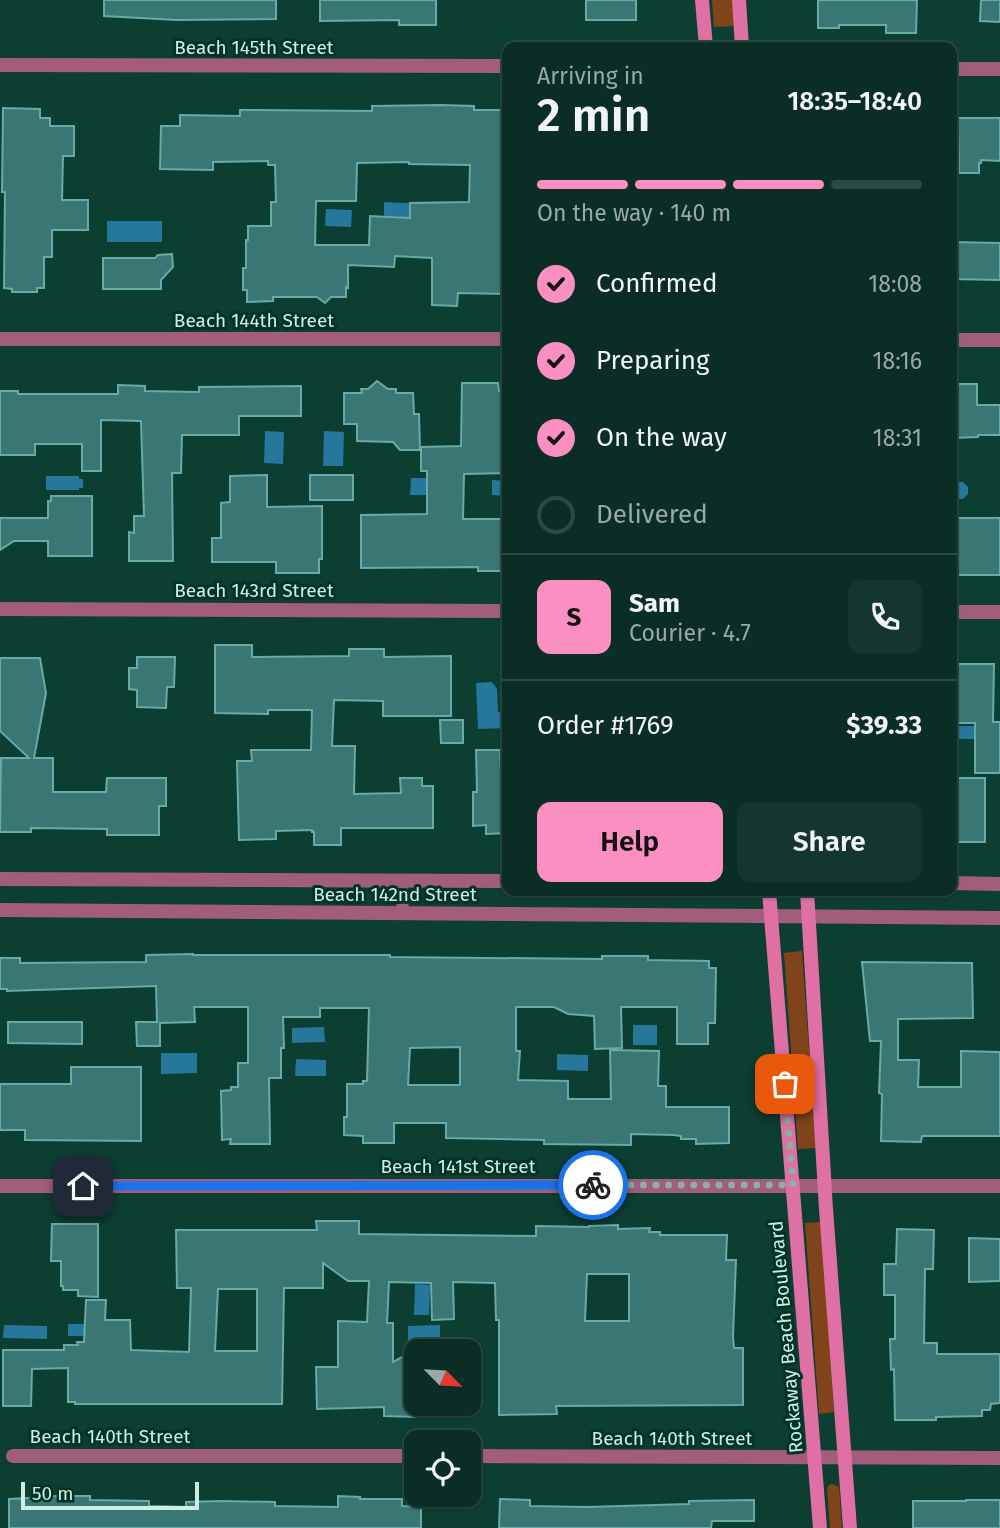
<!DOCTYPE html>
<html lang="en">
<head>
<meta charset="utf-8">
<style>
  :root { --surface:#0a2e26; --page:#13362e; --text:#f1f3f6; --muted:#99a8a7; --line:#2a4a43; --accent:#fc8fc1 }
  body { margin:0; font-family:"Fira Sans",sans-serif; background:var(--page); color:var(--text); height:100vh; display:flex; flex-direction:column; font-size:26px; white-space:nowrap }
  * { box-sizing:border-box; margin:0 }
  p { font-size:23px; color:var(--muted) }
  .icon { flex:none; width:38px; height:38px; fill:none; stroke:currentColor; stroke-width:2; stroke-linecap:round; stroke-linejoin:round }
  .map { position:relative; flex:1; overflow:hidden }
  .panel { position:absolute; left:502px; top:42px; width:455px; height:854px; display:flex; flex-direction:column; background:var(--surface); border-radius:14px; box-shadow:0 2px 5px #0004,0 0 0 2px var(--line) }
  .panel>* { flex:none }
  .needle { width:46px; rotate:114deg }
  .controls { position:absolute; left:404px; top:1339px; display:grid; gap:14px }
  .controls a { display:grid; place-items:center; width:77px; height:77px; border-radius:14px; background:var(--surface); box-shadow:0 2px 5px #0004,0 0 0 2px var(--line); font-size:35px }
  .scale { position:absolute; left:21px; bottom:18px; width:178px; box-sizing:border-box; padding-left:7px; border:4px solid #cfeee3; border-top:0; font-size:19px; line-height:24px; white-space:nowrap; color:#cfeee3; -webkit-text-stroke:5px #003428; paint-order:stroke }
  .pin { position:absolute; display:grid; place-items:center; width:60px; height:60px; color:#fff; margin:-30px; border-radius:14px; box-shadow:0 4px 10px #0006 }
  .courier { position:absolute; display:grid; place-items:center; width:70px; height:70px; margin:-35px; border:5px solid #1a73e8; border-radius:50%; background:#fff; color:#222; box-shadow:0 2px 9px #0007 }
  .headline em { font-style:normal; font-weight:600 }
  .headline div { display:flex; flex-direction:column-reverse }
  .headline { display:flex; align-items:center; justify-content:space-between; height:119px; padding:0 35px }
  h1 { font-size:46px; font-weight:600; line-height:52px }
  .bar { display:grid; grid-template-columns:repeat(4,1fr); gap:10px 7px; align-content:center; height:84px; padding:0 35px }
  .bar i { height:9px; border-radius:5px; background:var(--line) }
  .bar .on { background:var(--accent) }
  .bar p { grid-column:span 4 }
  .line { display:flex; align-items:center; gap:18px; padding:0 35px; border-top:2px solid var(--line) }
  .line div { flex:1 }
  .round { display:grid; place-items:center; flex:none; width:74px; height:74px; border-radius:14px; background:var(--page) }
  ol { padding:0 35px; list-style:none }
  li { display:flex; align-items:center; gap:21px; height:77px }
  li p { margin-inline-start:auto }
  li .icon { padding:7px; border-radius:50%; background:var(--accent); color:#111; stroke-width:4 }
  li:last-child { color:var(--muted) }
  li i { width:38px; height:38px; border:4px solid var(--line); border-radius:50% }
  .action { display:flex; gap:14px; margin-top:auto; padding:14px 35px }
  .action a { flex:1; height:80px; border-radius:14px; background:var(--accent); color:#111; font-size:28px; font-weight:600; line-height:80px; text-align:center }
  .action a+a { background:var(--page); color:var(--text) }
  .map>svg:first-child { display:block }
  .green { fill:#81441a }
  .water { fill:#25779c }
  .building { fill:#3a7674; stroke:#66aba8; stroke-width:2; fill-rule:evenodd }
  .lines { fill:none; stroke-linecap:round; stroke-linejoin:round }
  .lane { stroke:#a25d7d; stroke-width:12 }
  .street { stroke:#a25d7d; stroke-width:14 }
  .secondary { stroke:#de70a4; stroke-width:14 }
  .done { stroke:#8bb0a5; stroke-width:7; stroke-dasharray:0 12.6 }
  .route { stroke:#1a73e8; stroke-width:9 }
  .labels { text-anchor:middle; dominant-baseline:central; stroke-width:6; stroke-linejoin:round; paint-order:stroke }
  .street-label { font-size:19px; fill:#cfeee3; stroke:#003428 }
</style>
</head>
<body>
<div class="map">
<svg width="1000" height="1528" viewBox="0 0 1000 1528">
  <rect width="100%" height="100%" fill="#0d3e32"/>
  <g class="green">
    <polygon points="712,0 733,0 735,26 714,27"/>
    <polygon points="802,951 816,1148 798,1149 784,953"/>
    <polygon points="821,1222 834,1412 819,1414 805,1223"/>
    <polygon points="832,1484 839,1487 842,1528 830,1528 827,1489 829,1485"/>
  </g>
  <g class="water">
    <polygon points="384,202 425,204 424,218 384,216"/>
    <polygon points="326,209 352,210 351,227 325,226"/>
    <rect x="107" y="221" width="55" height="21"/>
    <polygon points="265,431 284,432 283,464 264,463"/>
    <polygon points="324,431 344,432 343,466 323,466"/>
    <polygon points="46,476 79,476 79,479 83,479 83,488 79,488 79,490 46,490"/>
    <polygon points="411,478 436,478 436,495 410,495"/>
    <polygon points="492,480 507,481 507,496 492,495"/>
    <polygon points="952,482 963,482 968,487 968,494 963,499 952,499"/>
    <polygon points="492,682 497,689 498,712 507,711 507,728 478,729 476,683"/>
    <polygon points="958,726 981,726 980,739 959,739 956,737 954,730"/>
    <rect x="633" y="1025" width="24" height="20"/>
    <polygon points="324,1027 325,1042 292,1043 292,1028"/>
    <polygon points="161,1053 197,1053 197,1073 161,1074"/>
    <polygon points="557,1054 588,1055 588,1071 557,1070"/>
    <polygon points="296,1059 326,1060 326,1076 295,1076"/>
    <polygon points="415,1284 430,1285 429,1315 414,1315"/>
    <rect x="68" y="1324" width="29" height="12"/>
    <polygon points="4,1325 47,1326 47,1339 3,1338"/>
    <polygon points="440,1325 440,1341 408,1341 408,1326"/>
  </g>
  <g class="building">
    <polygon points="104,0 276,0 276,19 177,20 104,16"/>
    <polygon points="320,0 436,0 436,25 399,25 399,20 320,21"/>
    <rect x="586" y="0" width="50" height="20"/>
    <polygon points="818,0 917,0 916,33 886,33 886,25 839,25 839,28 818,28"/>
    <polygon points="981,0 1000,0 1000,22 980,21"/>
    <path d="M440,105L474,106V110H508V187H504L503,229H508V294L458,293L457,306L432,305V258L395,256L394,267L348,265V288L346,287V297H331L325,303L317,297H273V301L247,302V290H243V268H246V240H248V226H271V202H276L275,165H268V161L213,162V170L160,169L161,126H180V115L240,116V110L372,111V106ZM409,162V164L470,165L469,202L410,203V218L370,216L369,245H315L316,201H356L357,163Z"/>
    <polygon points="3,108 40,109 40,118 50,118 50,126 74,126 74,156 63,156 62,200 88,200 88,230 52,230 52,257 44,257 44,288 37,288 37,292 12,292 12,289 4,288 5,192 2,192"/>
    <polygon points="958,118 1000,118 1000,161 981,160 981,163 979,163 979,173 959,173"/>
    <polygon points="952,242 1000,243 1000,280 952,279"/>
    <polygon points="172,254 173,267 161,280 161,289 103,289 103,258 155,258 158,255"/>
    <polygon points="377,381 388,389 396,389 396,393 413,393 414,414 419,414 420,450 400,450 393,442 357,441 357,424 344,424 344,393 362,393 361,389 368,389"/>
    <polygon points="462,383 498,383 499,391 504,391 504,453 508,453 508,473 464,474 463,519 508,519 508,571 478,571 478,567 361,568 361,515 427,514 427,471 421,471 421,447 461,446"/>
    <polygon points="952,384 977,384 977,405 1000,405 1000,435 978,435 978,437 952,438"/>
    <polygon points="118,385 145,386 145,391 199,392 199,387 301,386 301,416 239,416 239,435 182,435 181,473 172,473 173,561 129,561 129,532 134,533 134,516 144,516 141,421 101,420 101,471 82,471 82,444 35,444 35,455 0,455 0,391 18,391 18,394 118,394"/>
    <polygon points="267,475 267,507 322,506 322,559 319,559 319,573 276,573 276,562 212,562 212,538 221,538 221,503 230,502 230,476"/>
    <rect x="310" y="475" width="43" height="25"/>
    <polygon points="51,496 92,496 92,556 48,556 48,541 14,541 0,550 0,518 48,518 48,501 51,501"/>
    <rect x="952" y="518" width="48" height="57"/>
    <polygon points="215,645 252,645 252,657 349,656 349,649 384,649 384,657 451,656 451,716 383,716 383,701 334,700 332,746 355,746 354,794 401,793 400,778 422,778 422,786 433,786 433,828 341,828 341,845 314,845 314,832 312,832 312,830 276,831 276,839 239,840 237,761 252,761 251,750 311,750 312,710 268,710 268,714 215,713"/>
    <polygon points="137,657 175,657 174,687 167,687 166,708 137,707 137,690 129,689 129,668 137,668"/>
    <polygon points="0,658 40,658 46,693 34,758 53,758 53,792 106,792 107,778 166,778 166,806 159,806 159,835 107,835 107,829 31,828 31,832 0,832 1,758 29,758 0,731"/>
    <polygon points="952,664 994,664 993,722 1000,722 1000,773 975,773 975,723 958,723 958,714 952,715"/>
    <polygon points="440,720 463,720 463,743 441,743"/>
    <polygon points="476,750 500,750 502,792 508,791 508,833 486,834 486,825 473,826 473,792 477,792"/>
    <rect x="952" y="778" width="33" height="64"/>
    <path d="M193,954V955H390V957L602,959V956H648V960L709,961V968H716L715,1023H708V1044H677V1007H621L622,1048L595,1049L594,1016L568,1014L554,1007H516V1051H520L518,1080L568,1081V1099H611L610,1050L659,1051L658,1086H666V1107H729V1143L696,1144V1139H681V1136L674,1135L631,1134V1145L544,1144V1140L446,1138V1123H394V1143H363V1136L344,1135V1117H347V1084H363V1081H367L369,1008H320V1017H283L284,1048H281V1078H269L270,1144H230L231,1139L222,1140L221,1091L231,1090V1087H238V1063H248V1007H194L195,1022L160,1023V1046H137L136,1022H157L156,986L7,991V989H0V958H20V963L146,962V955ZM460,1047V1085H408L410,1048Z"/>
    <polygon points="862,962 972,963 973,1018 898,1019 898,1060 919,1060 918,1087 961,1087 961,1051 1000,1052 1000,1136 922,1136 921,1142 881,1141 882,1094 879,1093 881,1041 870,1041"/>
    <polygon points="8,1022 82,1022 82,1044 8,1043"/>
    <polygon points="71,1067 141,1067 141,1141 25,1140 25,1130 0,1130 0,1084 71,1084"/>
    <path d="M316,1221H359V1234L536,1236V1226L589,1227V1226L618,1225V1229L650,1228L649,1232H660V1235H727L726,1260H736L733,1336L734,1348H743V1405L556,1406L557,1414L499,1415V1320H496L495,1283L453,1282L454,1319L432,1320L431,1283L389,1282L387,1323H393V1362L416,1349V1417L384,1416V1407L317,1409L316,1367H338V1321L367,1322L369,1281H348L323,1263V1288H284L282,1404H75V1402H68V1368L32,1369L31,1406H3V1350H64V1345H78L77,1342H84L86,1300H106L105,1320H130L131,1350L189,1352L191,1288H177L176,1230H317ZM587,1274H629V1321H585ZM218,1289H257V1351H215Z"/>
    <polygon points="52,1224 98,1224 98,1297 78,1296 78,1290 63,1290 63,1286 61,1286 61,1261 51,1261"/>
    <polygon points="897,1229 934,1230 933,1269 925,1269 924,1343 937,1343 937,1354 1000,1354 1000,1403 991,1404 990,1410 982,1410 982,1416 936,1417 936,1420 895,1420 894,1369 891,1370 890,1339 895,1339 895,1295 884,1295 884,1264 896,1264"/>
    <polygon points="969,1238 1000,1239 1000,1281 969,1282"/>
    <polygon points="50,1496 90,1496 90,1500 149,1501 149,1506 186,1507 186,1502 221,1501 275,1502 275,1506 338,1507 338,1496 360,1497 360,1499 402,1499 402,1506 421,1507 421,1528 9,1528 9,1499 50,1497"/>
    <polygon points="500,1499 530,1500 530,1506 587,1507 689,1504 689,1501 754,1500 754,1521 712,1521 711,1528 499,1528"/>
    <polygon points="966,1500 1000,1500 1000,1528 913,1528 913,1501 966,1501"/>
  </g>
  <g class="lines">
    <polyline class="lane" points="401,881 403,913"/>
    <g class="street">
      <polyline points="0,65 508,66"/>
      <polyline points="952,69 1000,69"/>
      <polyline points="0,339 508,339"/>
      <polyline points="952,340 1000,340"/>
      <polyline points="0,609 508,611"/>
      <polyline points="952,612 1000,612"/>
      <polyline points="0,879 508,881"/>
      <polyline points="952,883 1000,884"/>
      <polyline points="0,910 1000,918"/>
      <polyline points="0,1186 1000,1186"/>
      <polyline points="13,1456 416,1456"/>
      <polyline points="469,1456 1000,1458"/>
    </g>
    <g class="secondary">
      <polyline points="702,0 706,47"/>
      <polyline points="739,0 742,47"/>
      <polyline points="769,891 820,1528"/>
      <polyline points="807,891 826,1209 850,1528"/>
    </g>
  </g>
  <g class="lines">
    <polyline class="done" points="593,1185 793,1185 785,1084"/>
    <polyline class="route" points="83,1186 593,1185"/>
  </g>
  <g class="labels">
    <g class="street-label">
      <text x="254" y="47">Beach 145th Street</text>
      <text x="254" y="320">Beach 144th Street</text>
      <text x="254" y="590">Beach 143rd Street</text>
      <text x="395" y="894">Beach 142nd Street</text>
      <text x="458" y="1166">Beach 141st Street</text>
      <text transform="translate(786 1337) rotate(-95)">Rockaway Beach Boulevard</text>
      <text x="110" y="1436">Beach 140th Street</text>
      <text x="672" y="1438">Beach 140th Street</text>
    </g>
  </g>
</svg>
<div class="controls">
<a><svg class="needle" viewBox="-14 -14 28 28"><path d="M0-13l5 13h-10z" fill="#e53935"/><path d="M0 13l5-13h-10z" fill="#99a8a7"/></svg></a>
<a><svg class="icon" aria-label="locate" viewBox="0 0 24 24"><circle cx="12" cy="12" r="6"/><path d="M12 2v4M12 18v4M2 12h4M18 12h4"/></svg></a>
</div>
<div class="scale">50 m</div>
<div class="pin" style="left:785px;top:1084px;background:#ea580c"><svg class="icon" aria-label="bag" viewBox="0 0 24 24"><path d="M5 8h14l-1 12H6zM9 8a3 3 0 0 1 6 0"/></svg></div>
<div class="pin" style="left:83px;top:1186px;background:#1f2937"><svg class="icon" aria-label="home" viewBox="0 0 24 24"><path d="M3 11l9-7 9 7M6 9v11h12V9"/></svg></div>
<div class="courier" style="left:593px;top:1185px"><svg class="icon" aria-label="bike" viewBox="0 0 24 24"><circle cx="6" cy="16" r="4"/><circle cx="18" cy="16" r="4"/><path d="M6 16l4-8h5l3 8M10 8l3 8H6M13 5h3"/></svg></div>
<section class="panel">
<div class="headline"><div><h1>2 min</h1><p>Arriving in</p></div><em>18:35–18:40</em></div>
<div class="bar"><i class="on"></i><i class="on"></i><i class="on"></i><i></i><p>On the way · 140 m</p></div>
<ol>
<li><svg class="icon" aria-label="check" viewBox="0 0 24 24"><path d="M5 12l5 5 9-10"/></svg>Confirmed<p>18:08</p></li>
<li><svg class="icon" aria-label="check" viewBox="0 0 24 24"><path d="M5 12l5 5 9-10"/></svg>Preparing<p>18:16</p></li>
<li><svg class="icon" aria-label="check" viewBox="0 0 24 24"><path d="M5 12l5 5 9-10"/></svg>On the way<p>18:31</p></li>
<li><i></i>Delivered</li>
</ol>
<div class="line" style="height:126px"><b class="round" style="background:var(--accent);color:#111">S</b><div><b>Sam</b><p>Courier · 4.7</p></div><a class="round"><svg class="icon" aria-label="phone" viewBox="0 0 24 24"><path d="M5 4h4l2 5-3 2q2 4 5 5l2-3 5 2v4C11 20 4 13 5 4z"/></svg></a></div>
<div class="line" style="height:91px"><div>Order #1769</div><b>$39.33</b></div>
<div class="action"><a>Help</a><a>Share</a></div>
</section>
</div>
</body>
</html>
